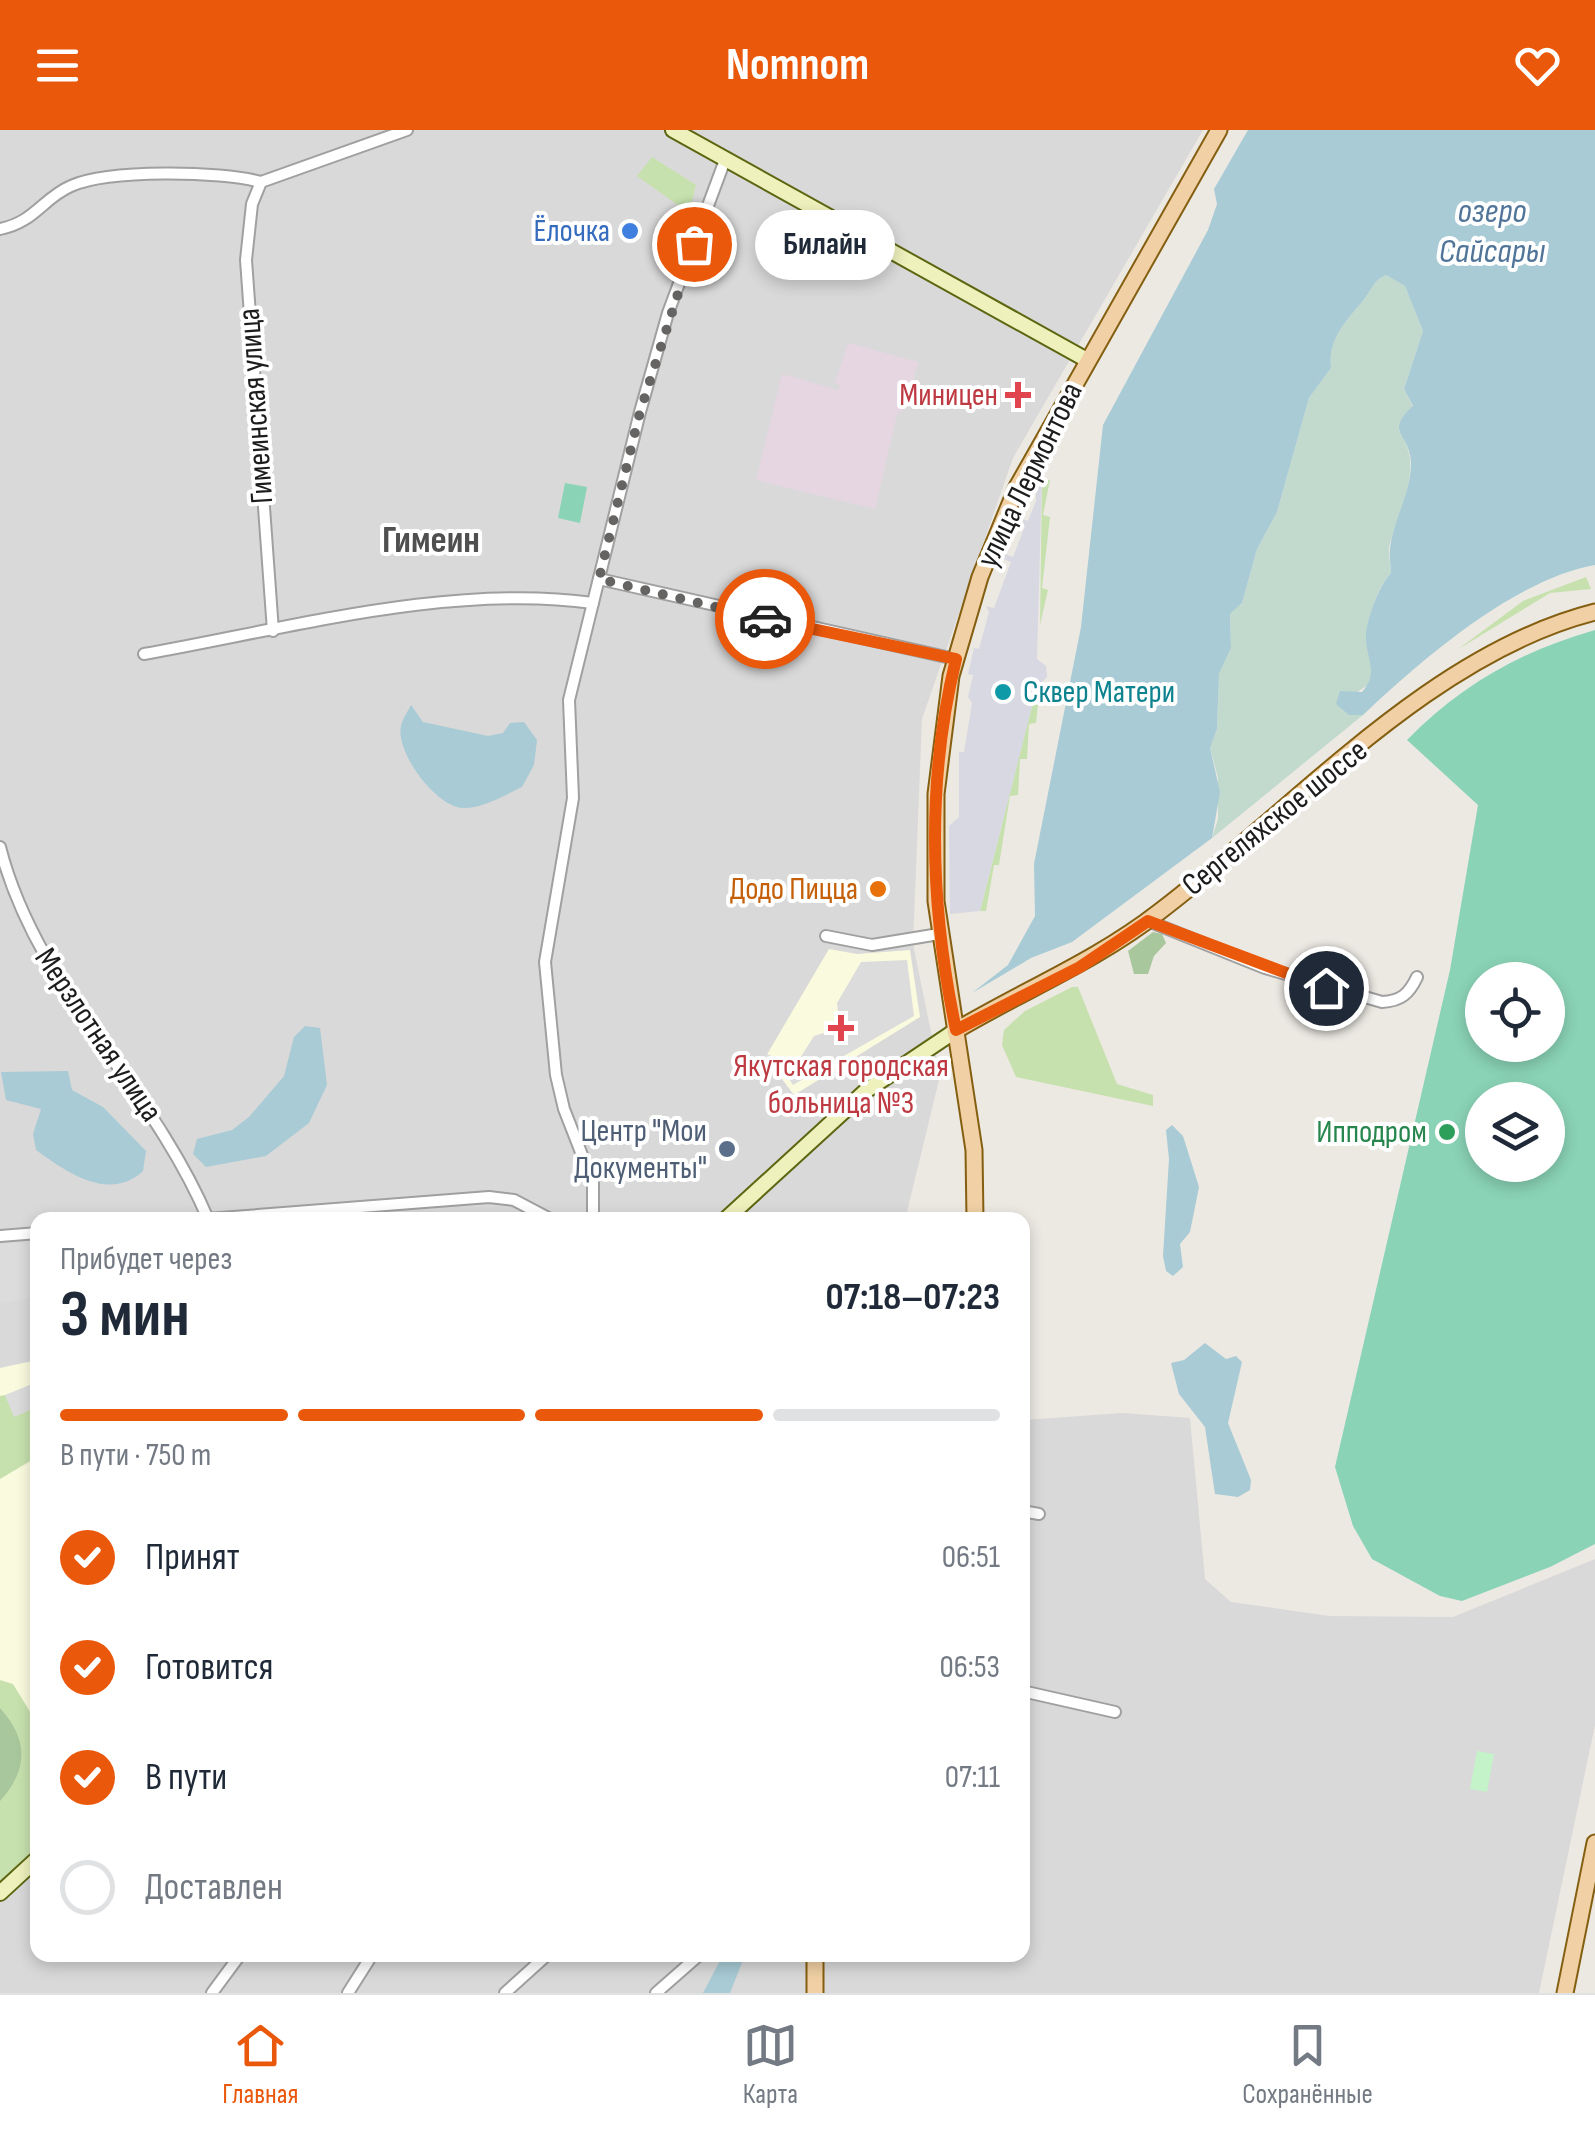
<!DOCTYPE html>
<html lang="ru">
<head>
<meta charset="utf-8">
<style>
  :root { --surface:#fff; --page:#f2f2f3; --text:#1f2937; --muted:#747a83; --line:#e0e1e3; --accent:#ea580c }
  body { margin:0; font-family:"Sofia Sans Condensed",sans-serif; background:var(--page); color:var(--text); height:100vh; display:flex; flex-direction:column; font-size:38px; white-space:nowrap }
  * { box-sizing:border-box; margin:0 }
  p { font-size:32px; color:var(--muted) }
  .icon { flex:none; width:55px; height:55px; fill:none; stroke:currentColor; stroke-width:2; stroke-linecap:round; stroke-linejoin:round }
  .map { position:relative; flex:1; overflow:hidden }
  .panel { position:absolute; left:30px; top:1082px; width:1000px; height:750px; display:flex; flex-direction:column; background:var(--surface); border-radius:20px; box-shadow:0 5px 15px #0003 }
  .panel>* { flex:none }
  .tools { position:absolute; left:1465px; top:832px; display:grid; gap:20px }
  .tools a { display:grid; place-items:center; width:100px; height:100px; border-radius:50%; background:var(--surface); box-shadow:0 5px 15px #0003; font-size:50px }
  .pin { position:absolute; display:grid; place-items:center; width:85px; height:85px; color:#fff; margin:-42px; border:5px solid #fff; border-radius:50%; box-shadow:0 2px 10px #0007 }
  .courier { position:absolute; display:grid; place-items:center; width:100px; height:100px; margin:-50px; border:8px solid #ea580c; border-radius:50%; background:#fff; color:#222; box-shadow:0 2px 12px #0007 }
  .bubble { position:absolute; height:70px; border-radius:35px; background:var(--surface); box-shadow:0 5px 15px #0003; font-size:32px; font-weight:700; line-height:70px; text-align:center }
  .headline em { font-style:normal; font-weight:700 }
  .headline div { display:flex; flex-direction:column-reverse }
  .headline { display:flex; align-items:center; justify-content:space-between; height:170px; padding:0 30px }
  h1 { font-size:65px; font-weight:700; line-height:75px }
  .bar { display:grid; grid-template-columns:repeat(4,1fr); gap:15px 10px; align-content:center; height:120px; padding:0 30px }
  .bar i { height:12px; border-radius:8px; background:var(--line) }
  .bar .current { background:var(--accent) }
  .bar p { grid-column:span 4 }
  ol { padding:0 30px; list-style:none }
  li { display:flex; align-items:center; gap:30px; height:110px }
  li p { margin-inline-start:auto }
  li .icon { padding:10px; border-radius:50%; background:var(--accent); color:#fff; stroke-width:4 }
  li:last-child { color:var(--muted) }
  li i { width:55px; height:55px; border:5px solid var(--line); border-radius:50% }
  header { display:flex; justify-content:space-between; align-items:center; height:130px; padding:0 30px; background:var(--accent); color:#fff; font-size:45px; font-weight:700 }
  .tab-bar { display:flex; justify-content:space-around; align-items:center; height:140px; border-top:2px solid var(--line); background:var(--surface); font-size:28px; color:var(--muted) }
  .tab-bar a { display:grid; justify-items:center; gap:5px }
  .tab-bar .current { color:var(--accent) }
  .map>svg:first-child { display:block }
  .residential { fill:#dad9d9 }
  .industrial { fill:#e5d6e2 }
  .education { fill:#fafbde }
  .grass { fill:#c7e1ae }
  .forest { fill:#a9c79d }
  .wetland { fill:#c2d9ce }
  .park { fill:#c4f2c9 }
  .pitch { fill:#8ad3b7; fill-rule:evenodd }
  .parking { fill:#dcdcdc }
  .plaza { fill:#d8d8e2 }
  .water { fill:#a8cbd5 }
  .lines { fill:none; stroke-linecap:round; stroke-linejoin:round }
  .minor-casing { stroke:#a0a0a0; stroke-width:14 }
  .secondary-casing { stroke:#5c6611; stroke-width:18 }
  .primary-casing { stroke:#845f11; stroke-width:19 }
  .minor { stroke:#fff; stroke-width:10 }
  .secondary { stroke:#eef1bc; stroke-width:14 }
  .primary { stroke:#f0d0a4; stroke-width:15 }
  .done { stroke:#656462; stroke-width:10; stroke-dasharray:0 18 }
  .route { stroke:#ea580c; stroke-width:12 }
  .shop-dot { fill:#3f7fe0; stroke:#fff; stroke-width:4 }
  .health-dot { fill:#e0444e; stroke:#fff; stroke-width:4 }
  .culture-dot { fill:#0f9aa8; stroke:#fff; stroke-width:4 }
  .food-dot { fill:#e8710a; stroke:#fff; stroke-width:4 }
  .leisure-dot { fill:#2e9e5b; stroke:#fff; stroke-width:4 }
  .service-dot { fill:#5c6f8a; stroke:#fff; stroke-width:4 }
  .labels { text-anchor:middle; dominant-baseline:central; stroke-width:8; stroke-linejoin:round; paint-order:stroke }
  .shop-label { font-size:32px; fill:#366cbe; stroke:#fff; text-anchor:end }
  .health-label { font-size:32px; fill:#be3a42; stroke:#fff; text-anchor:end }
  .street-label { font-size:32px; fill:#1c1c1c; stroke:#fff }
  .culture-label { font-size:32px; fill:#0d838f; stroke:#fff; text-anchor:start }
  .food-label { font-size:32px; fill:#c56008; stroke:#fff; text-anchor:end }
  .service-label { font-size:32px; fill:#4e5e75; stroke:#fff; text-anchor:end }
  .leisure-label { font-size:32px; fill:#27864d; stroke:#fff; text-anchor:end }
  .water-label { font-size:35px; font-style:italic; fill:#517599; stroke:#fff }
  .quarter-label { font-size:38px; font-weight:bold; fill:#4f4f4f; stroke:#fff }
</style>
</head>
<body>
<header><svg class="icon" aria-label="menu" viewBox="0 0 24 24"><path d="M4 6h16M4 12h16M4 18h16"/></svg>Nomnom<svg class="icon" aria-label="heart" viewBox="0 0 24 24"><path d="M12 20l-8-8c-3-5 5-10 8-4 3-6 11-1 8 4z"/></svg></header>
<div class="map">
<svg width="1595" height="1863" viewBox="0 0 1595 1863">
  <rect width="100%" height="100%" fill="#ece9e3"/>
  <polygon class="residential" points="0,0 1203,0 1013,328 922,589 913,814 940,946 905,1090 38,1090 38,1825 1022,1825 1023,1290 1123,1283 1190,1288 1205,1449 1231,1472 1329,1486 1453,1487 1595,1429 1595,1595 1539,1863 0,1863"/>
  <polygon class="industrial" points="848,213 918,232 906,278 897,284 875,379 756,350 782,244 838,260 840,255 835,253"/>
  <g class="education">
    <polygon points="829,819 857,824 910,820 920,887 794,965 779,945 759,938"/>
    <polygon points="37,1230 37,1648 0,1681 0,1238"/>
  </g>
  <g class="grass">
    <polygon points="652,27 696,55 689,83 637,46"/>
    <polygon points="1042,349 1050,350 1043,385 1050,387 1042,458 1048,460 1040,495"/>
    <polygon points="1586,447 1591,459 1550,463 1457,520 1523,471"/>
    <polygon points="1040,555 1036,593 1029,594 1027,629 1020,629 1018,665 1010,666 999,735 994,735 986,781 980,781 1037,556"/>
    <polygon points="1072,857 1078,857 1117,954 1153,965 1153,976 1016,947 1002,915 1004,900 1025,881"/>
    <polygon points="5,1265 15,1286 37,1277 37,1327 0,1349 0,1266"/>
    <polygon points="0,1550 13,1554 38,1595 37,1717 0,1752"/>
  </g>
  <g class="forest">
    <polygon points="1153,802 1162,804 1166,813 1154,826 1148,844 1134,844 1128,821"/>
    <path d="M0,1578C29,1610 28,1640 0,1671Z"/>
  </g>
  <path class="wetland" d="M1386,145L1405,156L1423,201L1404,259L1413,277C1384,302 1408,302 1410,330C1412,360 1398,385 1390,413C1387,423 1391,433 1391,443C1378,455 1364,495 1367,512C1370,529 1374,537 1369,554L1353,565L1349,585H1363L1212,708L1218,689V648L1210,618L1217,599L1219,544L1231,518L1230,484L1242,473L1257,419L1277,382L1309,268L1331,238C1328,206 1348,190 1365,168C1374,157 1373,151 1386,145Z"/>
  <polygon class="park" points="1477,1621 1494,1624 1487,1662 1470,1659"/>
  <g class="pitch">
    <polygon points="565,353 587,357 580,393 558,388"/>
    <path d="M1595,500V1414L1550,1437L1462,1471L1440,1466L1372,1429L1353,1396L1335,1337L1450,840L1478,675L1407,610C1461,555 1521,521 1595,500ZM1482,850H1548V915H1482ZM1482,970H1548V1035H1482Z"/>
  </g>
  <g class="parking">
    <polygon points="907,830 914,886 793,955 784,941 763,932 767,924 795,936 814,906 827,902 838,883 837,873 861,832"/>
    <polygon points="37,1112 37,1167 0,1173 0,1114"/>
    <polygon points="37,1252 37,1277 14,1287 5,1265"/>
  </g>
  <polygon class="plaza" points="1042,349 1037,529 1046,536 1047,547 1037,557 980,781 950,784 949,696 959,687 959,622 964,622 972,573 968,567 973,545 968,544 974,518 979,519 989,482 986,476 994,478 1011,432 1003,429 1005,424 1013,427 1025,396 1018,393 1020,388 1028,391 1036,371 1036,352"/>
  <g class="water">
    <path d="M1248,0H1595V435C1515,449 1421,530 1363,585H1349L1336,574L1340,561L1362,562C1379,543 1367,531 1366,509C1365,492 1379,455 1391,443C1391,435 1389,428 1390,419C1393,390 1411,364 1411,333C1410,303 1383,303 1413,276L1404,259L1423,201L1405,156L1386,145C1373,151 1374,157 1365,168C1348,190 1328,206 1331,238L1309,268L1277,382L1257,419L1242,473L1230,484L1231,518L1219,544L1217,599L1210,618L1220,662L1212,708L1072,812L1031,828L972,863L1008,835L1035,786L1034,734L1081,497L1103,295L1208,100L1217,74L1214,59Z"/>
    <path d="M411,575L423,592L488,606L503,603L510,593L524,592L537,610L534,635L522,657C505,665 481,679 463,678C436,677 395,622 401,596C402,590 408,581 411,575Z"/>
    <polygon points="305,896 320,898 327,955 309,993 266,1026 206,1037 193,1024 197,1009 232,1000 249,987 284,946 294,907"/>
    <path d="M68,941L72,960L103,977L146,1021L143,1041C109,1073 65,1041 36,1020L33,1004L41,979L6,970L1,942Z"/>
    <polygon points="1172,995 1183,1006 1199,1057 1190,1102 1180,1114 1183,1137 1173,1146 1166,1141 1163,1126 1169,1029 1166,1000"/>
    <polygon points="1205,1213 1226,1229 1236,1226 1242,1232 1228,1293 1251,1350 1250,1360 1238,1367 1215,1364 1205,1297 1179,1264 1171,1233 1184,1230"/>
    <polygon points="723,1825 745,1825 730,1863 703,1863"/>
  </g>
  <g class="lines">
    <defs>
      <g id="minor">
        <path d="M0,99C35,92 43,68 71,56C109,39 220,41 261,52"/>
        <polyline points="599,449 955,529"/>
        <polyline points="273,501 246,130 252,74 261,52 407,0"/>
        <path d="M144,524C286,499 450,453 593,473"/>
        <path d="M0,717C36,858 152,956 208,1089"/>
        <path d="M1148,791L1265,838L1382,872C1401,871 1409,864 1417,847"/>
        <polyline points="826,806 872,815 939,804"/>
        <polyline points="194,1090 489,1067 514,1070 552,1090"/>
        <polyline points="593,1090 593,1053 564,979 556,945 545,832 573,668 569,570 640,282 668,183 725,30"/>
        <polyline points="0,1106 38,1103"/>
        <polyline points="1022,1381 1039,1384"/>
        <polyline points="1022,1561 1115,1582"/>
        <polyline points="212,1863 240,1825"/>
        <polyline points="348,1863 372,1825"/>
        <polyline points="505,1863 547,1825"/>
        <polyline points="656,1863 697,1827"/>
      </g>
      <g id="secondary">
        <polyline points="673,0 1087,230"/>
        <polyline points="725,1090 867,960 955,901"/>
        <polyline points="0,1763 38,1728"/>
      </g>
      <g id="primary">
        <path d="M955,901C1024,860 1096,831 1159,782C1293,681 1429,524 1595,482"/>
        <polyline points="975,1090 974,1020 936,771 936,664 951,546 980,447 1017,357 1219,0"/>
        <polyline points="815,1825 815,1863"/>
        <polyline points="1565,1863 1595,1713"/>
      </g>
    </defs>
    <use href="#minor" class="minor-casing"/>
    <use href="#secondary" class="secondary-casing"/>
    <use href="#primary" class="primary-casing"/>
    <use href="#minor" class="minor"/>
    <use href="#secondary" class="secondary"/>
    <use href="#primary" class="primary"/>
  </g>
  <g class="lines">
    <polyline class="done" points="694,114 640,282 599,449 765,489"/>
    <path class="route" d="M765,489L956,529C926,652 930,777 956,900L1080,837L1148,791L1326,858"/>
  </g>
  <circle class="shop-dot" cx="630" cy="101" r="10"/>
  <g class="health-dot">
    <path d="M1013 250h10v10h10v10h-10v10h-10v-10h-10v-10h10z"/>
    <path d="M836 883h10v10h10v10h-10v10h-10v-10h-10v-10h10z"/>
  </g>
  <circle class="culture-dot" cx="1003" cy="562" r="10"/>
  <circle class="food-dot" cx="878" cy="759" r="10"/>
  <circle class="leisure-dot" cx="1447" cy="1002" r="10"/>
  <circle class="service-dot" cx="727" cy="1019" r="10"/>
  <g class="labels">
    <g class="shop-label">
      <text x="610" y="101">Ёлочка</text>
    </g>
    <g class="health-label">
      <text x="998" y="265">Миницен</text>
      <text x="841" y="936" text-anchor="middle">Якутская городская<tspan x="841" dy="37">больница №3</tspan></text>
    </g>
    <g class="street-label">
      <text transform="translate(256 276) rotate(-94)">Гимеинская улица</text>
      <text transform="translate(1030 345) rotate(-64)">улица Лермонтова</text>
      <text transform="translate(1275 688) rotate(-39)">Сергеляхское шоссе</text>
      <text transform="translate(98 905) rotate(56)">Мерзлотная улица</text>
    </g>
    <g class="culture-label">
      <text x="1023" y="562">Сквер Матери</text>
    </g>
    <g class="food-label">
      <text x="858" y="759">Додо Пицца</text>
    </g>
    <g class="service-label">
      <text x="707" y="1001">Центр "Мои<tspan x="707" dy="37">Документы"</tspan></text>
    </g>
    <g class="leisure-label">
      <text x="1427" y="1002">Ипподром</text>
    </g>
    <g class="water-label">
      <text x="1492" y="81">озеро<tspan x="1492" dy="40">Сайсары</tspan></text>
    </g>
    <g class="quarter-label">
      <text x="431" y="410">Гимеин</text>
    </g>
  </g>
</svg>
<div class="tools">
<a><svg class="icon" aria-label="locate" viewBox="0 0 24 24"><circle cx="12" cy="12" r="6"/><path d="M12 2v4M12 18v4M2 12h4M18 12h4"/></svg></a>
<a><svg class="icon" aria-label="layers" viewBox="0 0 24 24"><path d="M12 4l9 5-9 5-9-5zM3 14l9 5 9-5"/></svg></a>
</div>
<div class="pin" style="left:694px;top:114px;background:#ea580c"><svg class="icon" aria-label="bag" viewBox="0 0 24 24"><path d="M5 8h14l-1 12H6zM9 8a3 3 0 0 1 6 0"/></svg></div>
<div class="pin" style="left:1326px;top:858px;background:#1f2937"><svg class="icon" aria-label="home" viewBox="0 0 24 24"><path d="M3 11l9-7 9 7M6 9v11h12V9"/></svg></div>
<div class="courier" style="left:765px;top:489px"><svg class="icon" aria-label="car" viewBox="0 0 24 24"><path d="M5 17H2v-5l4-1 3-4h7l3 4 3 1v5h-3M9 17h6M6 11h13"/><circle cx="7" cy="17" r="2"/><circle cx="17" cy="17" r="2"/></svg></div>
<div class="bubble" style="left:755px;top:80px;width:140px">Билайн</div>
<section class="panel">
<div class="headline"><div><h1>3 мин</h1><p>Прибудет через</p></div><em>07:18–07:23</em></div>
<div class="bar"><i class="current"></i><i class="current"></i><i class="current"></i><i></i><p>В пути · 750 m</p></div>
<ol>
<li><svg class="icon" aria-label="check" viewBox="0 0 24 24"><path d="M5 12l5 5 9-10"/></svg>Принят<p>06:51</p></li>
<li><svg class="icon" aria-label="check" viewBox="0 0 24 24"><path d="M5 12l5 5 9-10"/></svg>Готовится<p>06:53</p></li>
<li><svg class="icon" aria-label="check" viewBox="0 0 24 24"><path d="M5 12l5 5 9-10"/></svg>В пути<p>07:11</p></li>
<li><i></i>Доставлен</li>
</ol>
</section>
</div>
<nav class="tab-bar">
<a class="current"><svg class="icon" aria-label="home" viewBox="0 0 24 24"><path d="M3 11l9-7 9 7M6 9v11h12V9"/></svg>Главная</a>
<a><svg class="icon" aria-label="map" viewBox="0 0 24 24"><path d="M3 6l6-2 6 2 6-2v14l-6 2-6-2-6 2zM9 4v14M15 6v14"/></svg>Карта</a>
<a><svg class="icon" aria-label="saved" viewBox="0 0 24 24"><path d="M7 4h10v16l-5-4-5 4z"/></svg>Сохранённые</a>
</nav>
</body>
</html>
